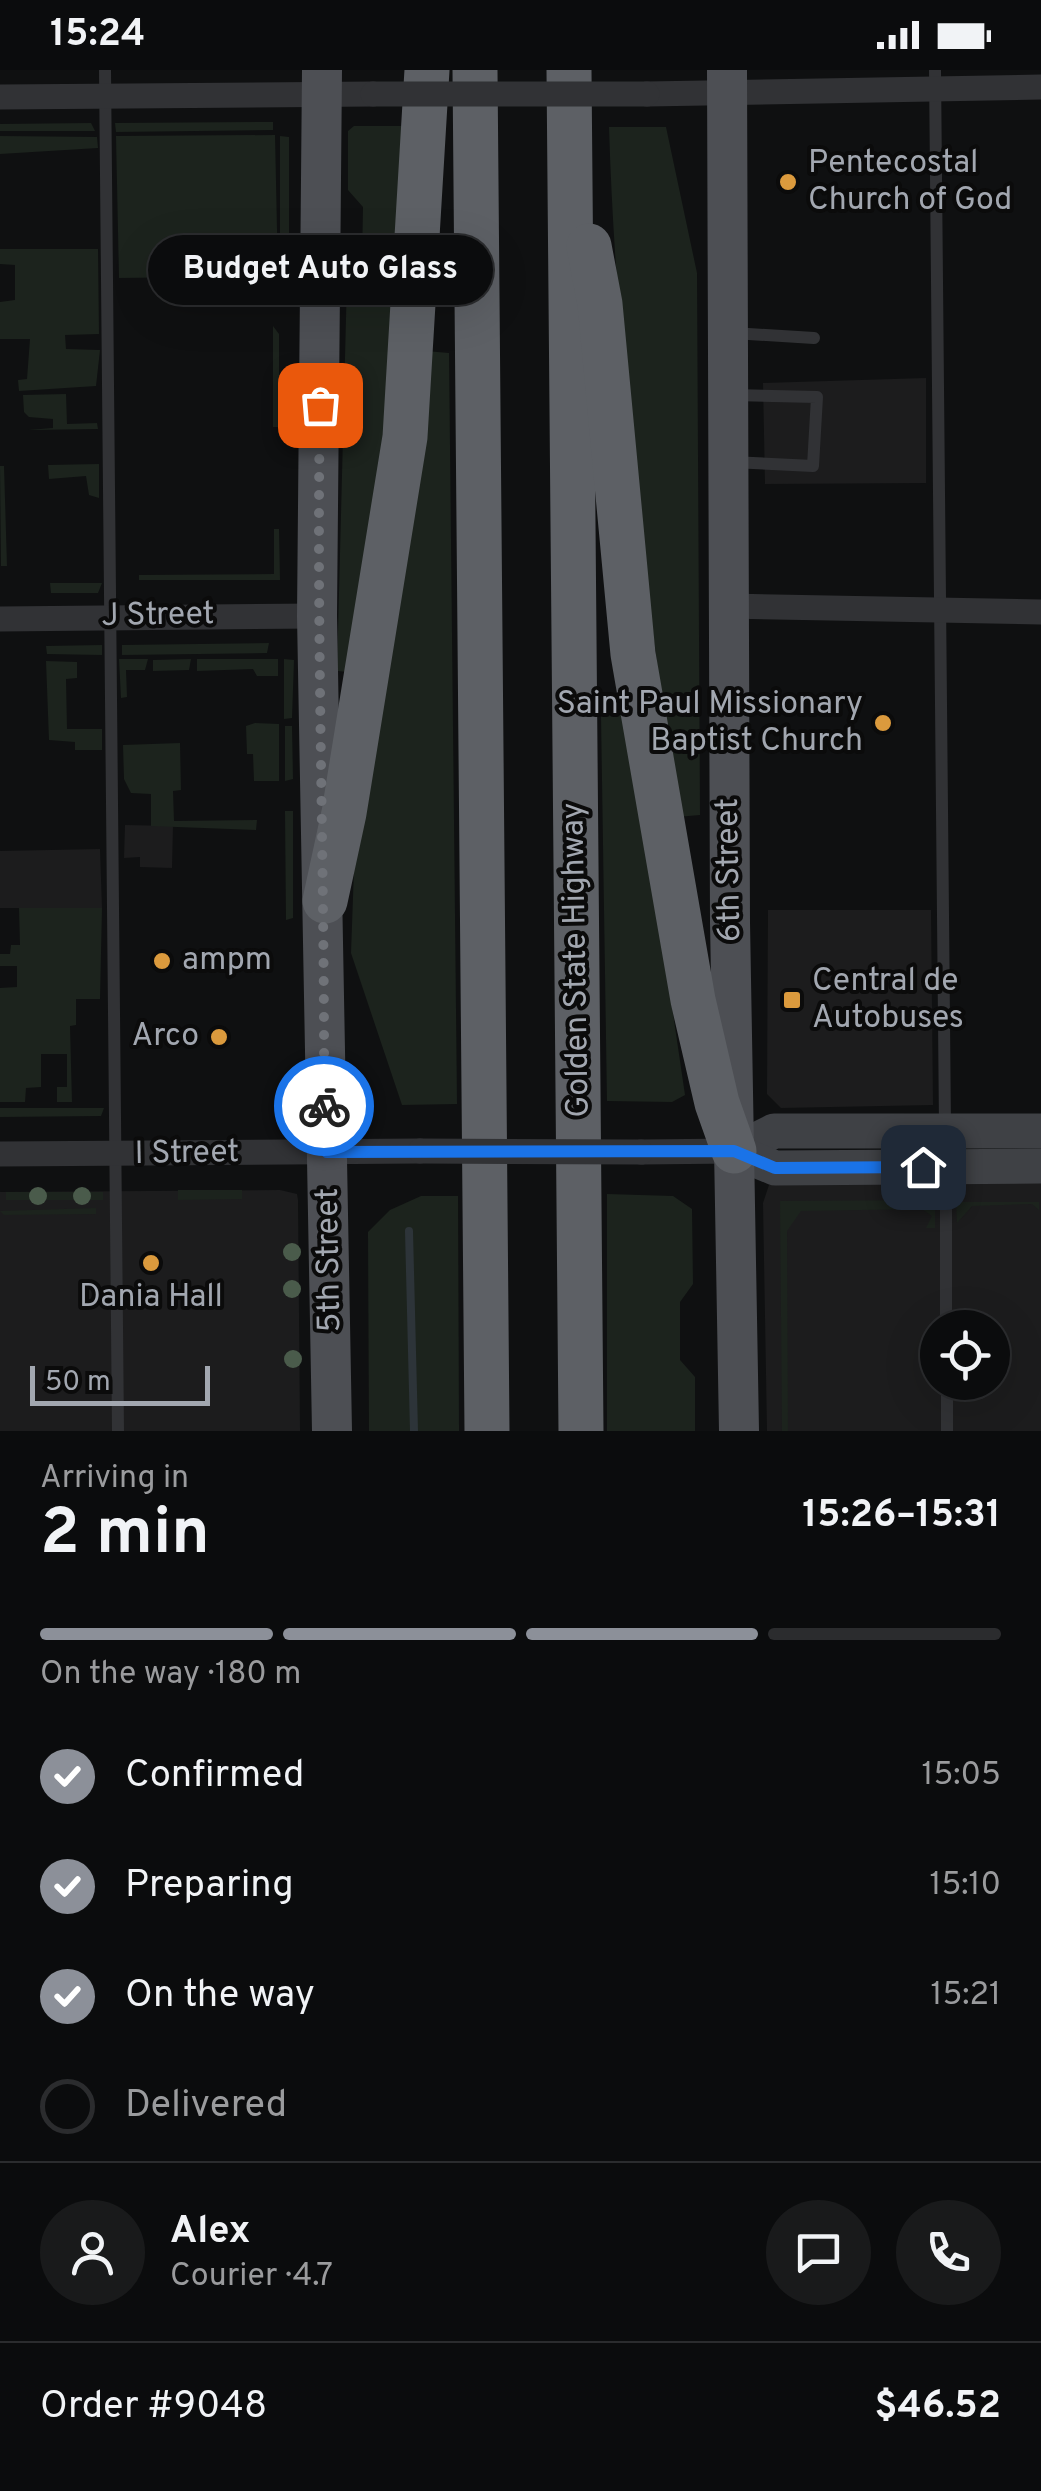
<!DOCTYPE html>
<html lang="en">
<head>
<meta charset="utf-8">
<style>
  :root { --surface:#0b0c0d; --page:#191a1b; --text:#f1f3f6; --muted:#9a9b9d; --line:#2b2c2e; --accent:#8c9099 }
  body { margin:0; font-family:Overpass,sans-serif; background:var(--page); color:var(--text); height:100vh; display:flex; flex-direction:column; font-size:38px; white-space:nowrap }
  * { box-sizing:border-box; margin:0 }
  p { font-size:32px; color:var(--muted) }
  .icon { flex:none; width:55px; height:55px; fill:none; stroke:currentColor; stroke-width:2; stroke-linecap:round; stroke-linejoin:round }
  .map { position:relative; height:1361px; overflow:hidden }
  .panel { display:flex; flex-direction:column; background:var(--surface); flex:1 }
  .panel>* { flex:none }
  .buttons { position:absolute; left:920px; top:1240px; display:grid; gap:20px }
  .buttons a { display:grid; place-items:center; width:90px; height:90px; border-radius:50%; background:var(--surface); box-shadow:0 10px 40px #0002,0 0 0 2px var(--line); font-size:50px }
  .scale { position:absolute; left:30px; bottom:25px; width:180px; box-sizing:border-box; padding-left:10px; border:5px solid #a2a7b0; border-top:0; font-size:28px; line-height:35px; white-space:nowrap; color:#a2a7b0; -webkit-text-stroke:8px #0b0b0b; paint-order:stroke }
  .pin { position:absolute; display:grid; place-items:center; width:85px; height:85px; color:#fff; margin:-42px; border-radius:20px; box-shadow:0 5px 15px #0006 }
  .courier { position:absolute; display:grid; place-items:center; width:100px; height:100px; margin:-50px; border:8px solid #1a73e8; border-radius:50%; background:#fff; color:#222; box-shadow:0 2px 12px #0007 }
  .bubble { position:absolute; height:70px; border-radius:35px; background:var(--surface); box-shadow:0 10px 40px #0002,0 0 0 2px var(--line); font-size:32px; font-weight:700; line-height:70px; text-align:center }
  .summary em { font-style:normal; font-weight:700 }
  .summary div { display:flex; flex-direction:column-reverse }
  .summary { display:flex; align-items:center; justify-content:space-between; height:170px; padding:0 40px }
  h1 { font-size:65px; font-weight:700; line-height:75px }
  .bar { display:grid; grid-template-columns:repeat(4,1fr); gap:15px 10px; align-content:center; height:120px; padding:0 40px }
  .bar i { height:12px; border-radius:8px; background:var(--line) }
  .bar .selected { background:var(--accent) }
  .bar p { grid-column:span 4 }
  .line { display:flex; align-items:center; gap:25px; padding:0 40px; border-top:2px solid var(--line) }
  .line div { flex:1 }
  .round { display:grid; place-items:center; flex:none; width:105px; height:105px; border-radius:52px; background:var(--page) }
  ol { padding:0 40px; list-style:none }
  li { display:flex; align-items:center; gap:30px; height:110px }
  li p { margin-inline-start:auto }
  li .icon { padding:10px; border-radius:50%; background:var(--accent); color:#fff; stroke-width:4 }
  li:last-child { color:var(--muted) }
  li i { width:55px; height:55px; border:5px solid var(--line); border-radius:50% }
  .status { display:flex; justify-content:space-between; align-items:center; height:70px; padding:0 50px; background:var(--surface); direction:ltr }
  .status svg { height:28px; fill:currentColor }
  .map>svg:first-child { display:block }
  .built { fill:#1c1c1d; fill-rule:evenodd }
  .green { fill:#1c231d }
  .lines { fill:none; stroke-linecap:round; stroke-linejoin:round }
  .stream { stroke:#2d3439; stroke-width:8 }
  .lane { stroke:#313235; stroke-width:12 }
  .street { stroke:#313235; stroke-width:25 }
  .secondary { stroke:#3f4145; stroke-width:35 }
  .primary { stroke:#4d4f54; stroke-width:40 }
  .highway { stroke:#5d6065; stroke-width:45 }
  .street-bridge { stroke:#313235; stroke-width:25 }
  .tree { fill:#4a5b4b }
  .done { stroke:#6f7278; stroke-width:10; stroke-dasharray:0 18 }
  .route { stroke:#1a73e8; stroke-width:12 }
  .poi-dot { fill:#db9a3d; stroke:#0b0b0b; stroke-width:4 }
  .labels { text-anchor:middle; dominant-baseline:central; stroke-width:8; stroke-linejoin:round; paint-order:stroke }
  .poi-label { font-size:32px; fill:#a2a7b0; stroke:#0b0b0b; text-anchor:start }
  .street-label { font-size:32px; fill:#a2a7b0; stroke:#0b0b0b }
</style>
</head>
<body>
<div class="status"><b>15:24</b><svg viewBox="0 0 49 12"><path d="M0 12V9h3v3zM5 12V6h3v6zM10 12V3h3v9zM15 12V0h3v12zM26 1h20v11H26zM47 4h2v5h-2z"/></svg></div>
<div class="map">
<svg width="1041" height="1361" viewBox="0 0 1041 1361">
  <rect width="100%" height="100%" fill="#0f1011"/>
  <g class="built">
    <polygon points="926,308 926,413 765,414 763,313"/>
    <polygon points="125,755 173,756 172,798 140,797 140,787 124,788"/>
    <polygon points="100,779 102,838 0,838 0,781"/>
    <polygon points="768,840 931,840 933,1035 781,1038 767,1024"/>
    <path d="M1041,1109V1361H767L763,1133L769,1115L777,1112ZM938,1258H992V1312H938Z"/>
    <polygon points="280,1120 297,1124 298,1130 300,1361 0,1361 0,1122"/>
  </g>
  <g class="green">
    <polygon points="273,52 273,60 116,62 115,53"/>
    <polygon points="91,53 95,61 0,61 0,54"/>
    <polygon points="354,56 410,56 397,287 349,602 337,601 347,209 362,191 363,137 348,120 348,61"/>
    <path d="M609,57H666L697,203L700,745L677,747C647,518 616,288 609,57Z"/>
    <polygon points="275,65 278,206 119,208 116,66"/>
    <polygon points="0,66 97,67 98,78 0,84"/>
    <polygon points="280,66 289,67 289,166 280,166"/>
    <polygon points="0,179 98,179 99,264 65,265 66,279 100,280 96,316 19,321 18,310 27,309 30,269 0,269 0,232 15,230 15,195 0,194"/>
    <polygon points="273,256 279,264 279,357 273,357"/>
    <polygon points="426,281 449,283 457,1034 402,1035 351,883 354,799"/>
    <polygon points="66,324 67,354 97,353 98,359 28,360 53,358 53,349 29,347 24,342 23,325"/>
    <polygon points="99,394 99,428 89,425 86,406 49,409 48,395"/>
    <polygon points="0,396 4,396 7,496 1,496"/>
    <polygon points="274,459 279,459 280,510 139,510 139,505 274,504"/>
    <polygon points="50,513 102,513 98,523 51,523"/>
    <polygon points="269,573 267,583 122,585 122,575"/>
    <polygon points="102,575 102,585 47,584 46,576"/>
    <polygon points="119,589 148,589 145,600 126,600 127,627 121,628"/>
    <polygon points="191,589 189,600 153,601 153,590"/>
    <polygon points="197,589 278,589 278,606 257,606 253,599 197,601"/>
    <polygon points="284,589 294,590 292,648 284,649"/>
    <polygon points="46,591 77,592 77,608 66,609 67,659 102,659 102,680 75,680 75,672 49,670"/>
    <polygon points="629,644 685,1025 672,1032 607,1031 601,645"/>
    <polygon points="255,653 279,654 279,711 254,711 253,684 247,684 246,656"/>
    <polygon points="285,656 292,656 293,709 285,711"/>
    <polygon points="180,673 181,720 173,721 174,751 257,750 256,760 151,756 151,724 131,723 124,709 123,675"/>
    <polygon points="285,741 293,741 293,848 286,850"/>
    <polygon points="19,838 102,838 100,929 76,929 76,955 70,956 72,1032 57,1032 57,1017 67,1017 67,984 41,984 41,1017 26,1018 25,1032 0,1032 0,918 17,917 17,896 0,896 0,884 10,884 11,875 20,875"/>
    <polygon points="0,1038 104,1038 101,1046 0,1047"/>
    <polygon points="178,1120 242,1120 242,1129 178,1130"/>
    <rect x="6" y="1122" width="97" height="8"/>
    <polygon points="607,1124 673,1126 692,1139 693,1214 680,1232 680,1290 695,1307 695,1361 607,1361"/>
    <polygon points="421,1126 458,1126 459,1361 369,1361 368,1162 390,1140"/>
    <polygon points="935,1130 935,1158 926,1158 932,1146 922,1139 801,1141 787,1161 788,1361 782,1361 780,1131"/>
    <polygon points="956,1132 1039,1132 1039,1140 1032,1134 972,1136 957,1153"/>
    <polygon points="96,1138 96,1144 4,1145 0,1141"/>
  </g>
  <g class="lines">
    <polyline class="stream" points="409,1161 414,1361"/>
    <g class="lane">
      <polyline points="105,0 118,1361"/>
      <polyline points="935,0 945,1057"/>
      <polyline points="733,263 814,268"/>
      <polyline points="731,392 813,396 817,327 733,325"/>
      <polyline points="946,1258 946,1097"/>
      <polyline points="947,1312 947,1361"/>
    </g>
    <g class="street">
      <polyline points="647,24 1041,17"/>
      <polyline points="0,27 373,24"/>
      <polyline points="728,536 1041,542"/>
      <polyline points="0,549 317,546"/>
      <polyline points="641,1082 734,1081"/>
      <polyline points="0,1084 420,1081"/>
    </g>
    <g class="secondary">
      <polyline points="734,1081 774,1061 1041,1061"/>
      <polyline points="734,1081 775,1098 1041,1096"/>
    </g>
    <g class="primary">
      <polyline points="322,0 317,546 332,1361"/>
      <polyline points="727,0 730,852 739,1361"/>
    </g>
    <g class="highway">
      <polyline points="475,0 487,1361"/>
      <polyline points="569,0 581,1361"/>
      <polyline points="589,176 600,234 633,584 693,930 717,1033 734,1081"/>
      <polyline points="325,831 344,743 405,367 427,0"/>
    </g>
    <g class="street-bridge">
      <polyline points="373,24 647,24"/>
      <polyline points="420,1081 641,1082"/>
    </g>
  </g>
  <g class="tree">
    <circle cx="38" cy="1126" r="9"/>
    <circle cx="82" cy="1126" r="9"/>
    <circle cx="292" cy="1182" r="9"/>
    <circle cx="292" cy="1219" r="9"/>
    <circle cx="293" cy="1289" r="9"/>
  </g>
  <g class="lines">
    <path class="done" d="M320,335C316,569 325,802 324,1036"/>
    <polyline class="route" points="324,1036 327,1082 734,1081 775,1098 923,1097"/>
  </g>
  <g class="poi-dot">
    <circle cx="788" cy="112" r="10"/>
    <circle cx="883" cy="653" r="10"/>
    <circle cx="162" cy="891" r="10"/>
    <rect x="782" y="920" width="20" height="20" rx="5"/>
    <circle cx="219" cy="967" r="10"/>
    <circle cx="151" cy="1193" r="10"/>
  </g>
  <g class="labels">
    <g class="poi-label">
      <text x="808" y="94">Pentecostal<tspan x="808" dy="37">Church of God</tspan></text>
      <text x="863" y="635" text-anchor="end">Saint Paul Missionary<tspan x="863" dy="37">Baptist Church</tspan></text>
      <text x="182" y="891">ampm</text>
      <text x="812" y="912">Central de<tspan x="812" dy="37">Autobuses</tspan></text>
      <text x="199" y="967" text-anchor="end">Arco</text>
      <text x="151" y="1228" text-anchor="middle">Dania Hall</text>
    </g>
    <g class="street-label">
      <text transform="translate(158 546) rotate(-1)">J Street</text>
      <text transform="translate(730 800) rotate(-91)">6th Street</text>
      <text transform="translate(577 890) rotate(-91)">Golden State Highway</text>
      <text transform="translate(187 1084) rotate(-1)">I Street</text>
      <text transform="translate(330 1190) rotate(-91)">5th Street</text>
    </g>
  </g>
</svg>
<div class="buttons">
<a><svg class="icon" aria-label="locate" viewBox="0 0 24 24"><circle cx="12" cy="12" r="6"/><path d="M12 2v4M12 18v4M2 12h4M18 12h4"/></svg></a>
</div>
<div class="scale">50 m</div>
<div class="pin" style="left:320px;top:335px;background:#ea580c"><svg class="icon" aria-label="bag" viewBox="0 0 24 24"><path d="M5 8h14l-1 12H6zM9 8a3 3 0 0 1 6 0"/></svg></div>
<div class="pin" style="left:923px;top:1097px;background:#1f2937"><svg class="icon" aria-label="home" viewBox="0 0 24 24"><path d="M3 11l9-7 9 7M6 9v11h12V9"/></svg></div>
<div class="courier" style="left:324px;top:1036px"><svg class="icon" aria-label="bike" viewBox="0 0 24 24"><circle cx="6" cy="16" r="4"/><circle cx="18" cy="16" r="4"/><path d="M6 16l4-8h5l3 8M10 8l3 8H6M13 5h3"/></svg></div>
<div class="bubble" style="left:148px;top:165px;width:345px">Budget Auto Glass</div>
</div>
<section class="panel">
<div class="summary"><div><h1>2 min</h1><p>Arriving in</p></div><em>15:26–15:31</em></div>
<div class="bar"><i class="selected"></i><i class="selected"></i><i class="selected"></i><i></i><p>On the way · 180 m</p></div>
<ol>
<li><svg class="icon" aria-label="check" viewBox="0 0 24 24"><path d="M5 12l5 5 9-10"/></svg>Confirmed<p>15:05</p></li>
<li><svg class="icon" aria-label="check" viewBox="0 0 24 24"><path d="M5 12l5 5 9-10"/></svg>Preparing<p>15:10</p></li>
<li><svg class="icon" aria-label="check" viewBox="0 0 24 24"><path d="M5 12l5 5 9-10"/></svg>On the way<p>15:21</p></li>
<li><i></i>Delivered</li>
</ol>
<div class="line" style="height:180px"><a class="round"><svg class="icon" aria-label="person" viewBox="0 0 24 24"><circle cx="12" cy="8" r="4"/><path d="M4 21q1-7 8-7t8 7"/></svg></a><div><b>Alex</b><p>Courier · 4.7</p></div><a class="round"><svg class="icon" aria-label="chat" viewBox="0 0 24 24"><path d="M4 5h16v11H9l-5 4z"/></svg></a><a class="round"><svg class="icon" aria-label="phone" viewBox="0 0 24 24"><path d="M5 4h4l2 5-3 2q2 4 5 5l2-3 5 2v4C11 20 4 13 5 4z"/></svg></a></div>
<div class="line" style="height:130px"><div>Order #9048</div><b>$46.52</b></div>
</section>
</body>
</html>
